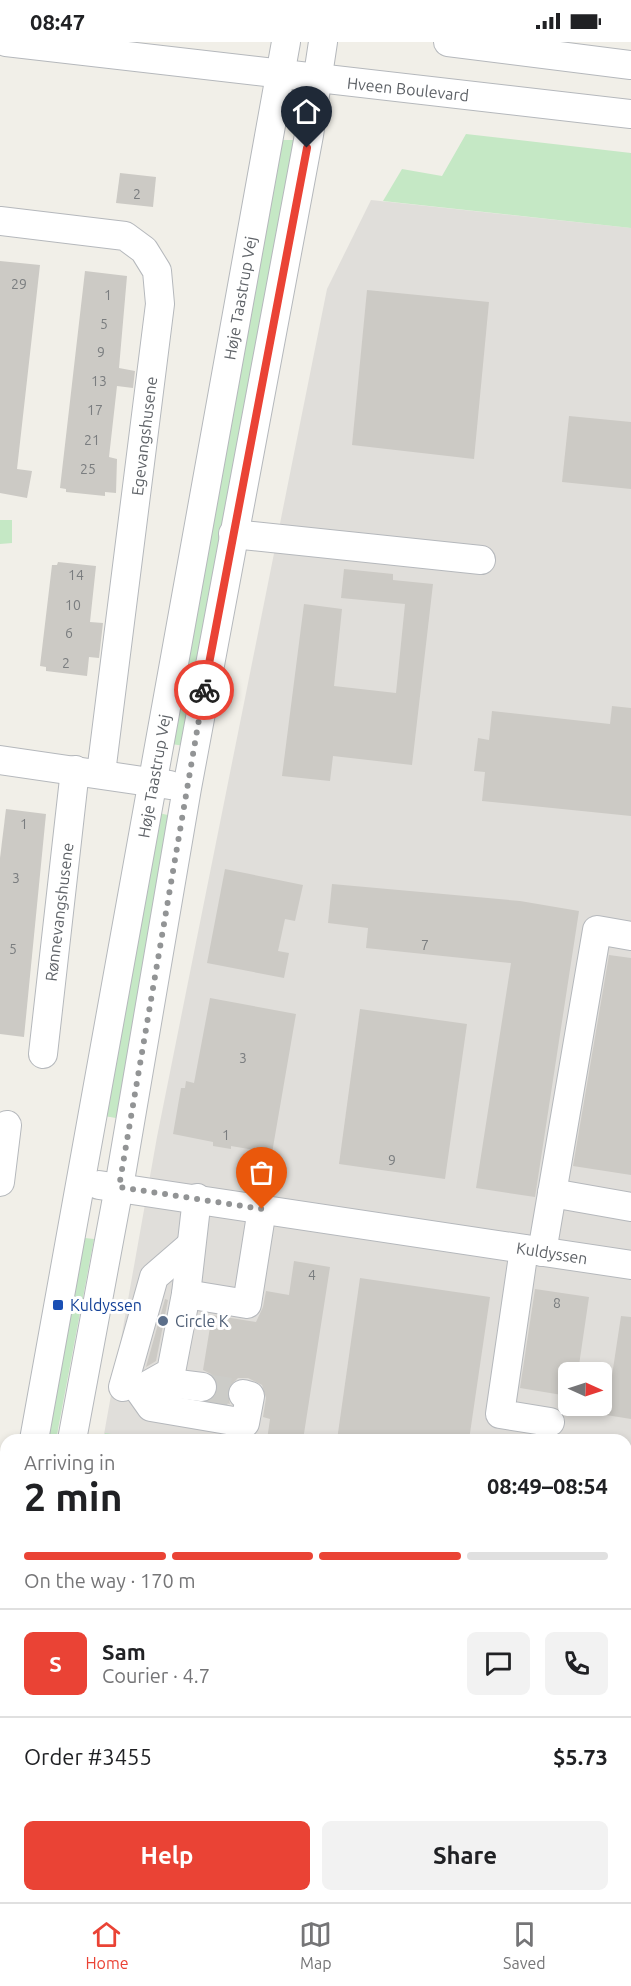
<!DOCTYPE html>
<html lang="en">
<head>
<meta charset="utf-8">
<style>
  :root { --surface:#fff; --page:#f2f2f2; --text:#202124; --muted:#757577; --line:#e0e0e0; --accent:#ea4335 }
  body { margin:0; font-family:Ubuntu,sans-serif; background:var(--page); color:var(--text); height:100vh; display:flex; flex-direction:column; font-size:22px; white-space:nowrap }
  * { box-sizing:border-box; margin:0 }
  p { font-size:20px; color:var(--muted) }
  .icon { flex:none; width:33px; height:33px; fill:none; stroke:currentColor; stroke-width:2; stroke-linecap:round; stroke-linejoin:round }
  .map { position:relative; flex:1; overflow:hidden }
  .drawer { position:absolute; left:0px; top:1392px; width:632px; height:468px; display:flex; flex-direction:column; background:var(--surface); border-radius:18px 18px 0 0; box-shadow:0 3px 9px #0003 }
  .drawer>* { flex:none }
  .needle { width:39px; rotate:93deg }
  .controls { position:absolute; left:558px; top:1320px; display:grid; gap:12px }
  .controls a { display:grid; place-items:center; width:54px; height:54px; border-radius:9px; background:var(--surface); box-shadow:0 3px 9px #0003; font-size:30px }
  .pin { position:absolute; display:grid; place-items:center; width:51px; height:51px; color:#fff; margin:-62px -26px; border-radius:50% 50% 50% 0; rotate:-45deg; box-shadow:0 0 6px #0007 }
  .pin .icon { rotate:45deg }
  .courier { position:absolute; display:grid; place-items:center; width:60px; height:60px; margin:-30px; border:4px solid #ea4335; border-radius:50%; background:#fff; color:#222; box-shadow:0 2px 8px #0007 }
  .overview em { font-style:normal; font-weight:700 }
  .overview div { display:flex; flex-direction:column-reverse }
  .overview { display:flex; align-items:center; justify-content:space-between; height:102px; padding:0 24px }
  h1 { font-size:39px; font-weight:700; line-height:45px }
  .bar { display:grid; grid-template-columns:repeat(4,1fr); gap:9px 6px; align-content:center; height:72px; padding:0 24px }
  .bar i { height:8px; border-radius:4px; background:var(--line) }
  .bar .current { background:var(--accent) }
  .bar p { grid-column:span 4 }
  .line { display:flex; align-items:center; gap:15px; padding:0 24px; border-top:2px solid var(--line) }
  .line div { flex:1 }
  .round { display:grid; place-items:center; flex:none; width:63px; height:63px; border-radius:9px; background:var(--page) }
  .cta { display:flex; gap:12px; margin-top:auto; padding:12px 24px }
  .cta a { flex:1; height:69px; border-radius:9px; background:var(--accent); color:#fff; font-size:24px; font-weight:700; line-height:69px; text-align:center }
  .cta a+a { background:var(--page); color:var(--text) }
  .status { display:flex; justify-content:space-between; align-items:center; height:42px; padding:0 30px; background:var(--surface); direction:ltr }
  .status svg { height:16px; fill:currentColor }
  .dock { display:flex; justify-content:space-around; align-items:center; height:84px; border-top:2px solid var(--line); background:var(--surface); font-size:16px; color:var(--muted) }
  .dock a { display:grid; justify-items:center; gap:3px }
  .dock .current { color:var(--accent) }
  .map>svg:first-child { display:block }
  .industrial { fill:#e0deda; fill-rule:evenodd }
  .green { fill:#c5e8c5 }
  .building { fill:#cccac5 }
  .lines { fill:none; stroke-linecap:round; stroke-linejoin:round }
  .minor-tunnel { stroke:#ccccc8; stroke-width:28; stroke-dasharray:28 14; stroke-linecap:butt }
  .minor-casing { stroke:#b5b8bc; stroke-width:30 }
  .minor { stroke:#fff; stroke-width:28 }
  .done { stroke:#929495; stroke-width:6; stroke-dasharray:0 10.8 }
  .route { stroke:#ea4335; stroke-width:8 }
  .transit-dot { fill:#1a4fb4; stroke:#fff; stroke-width:2 }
  .service-dot { fill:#5c6f8a; stroke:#fff; stroke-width:2 }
  .labels { text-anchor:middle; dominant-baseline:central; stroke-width:6; stroke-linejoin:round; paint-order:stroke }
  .number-label { font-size:14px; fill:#7a7d7f }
  .street-label { font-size:16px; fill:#5f6368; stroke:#fff }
  .transit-label { font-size:16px; fill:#164399; stroke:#fff; text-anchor:start }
  .service-label { font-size:16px; fill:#4e5e75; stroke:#fff; text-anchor:start }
</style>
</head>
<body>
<div class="status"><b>08:47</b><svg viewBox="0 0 49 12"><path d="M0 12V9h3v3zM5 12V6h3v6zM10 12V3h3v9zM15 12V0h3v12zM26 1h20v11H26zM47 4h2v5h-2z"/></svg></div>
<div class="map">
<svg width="631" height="1860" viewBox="0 0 631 1860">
  <rect width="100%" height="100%" fill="#f1efe8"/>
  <path class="industrial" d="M371,158L631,186V1860H296L298,1854H626V1398H103L157,1095L327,247ZM568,1330H602V1364H568Z"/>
  <g class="green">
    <polygon points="466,92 631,111 631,186 383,159 402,127 442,134"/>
    <polygon points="281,98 294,98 184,704 172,702"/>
    <polygon points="0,478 12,478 12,501 0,502"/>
    <polygon points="159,771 172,774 116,1076 104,1074"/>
    <polygon points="85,1196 94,1197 56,1398 45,1398"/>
    <polygon points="105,1391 151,1398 104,1398"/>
    <polygon points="6,1608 6,1679 0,1677 0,1643"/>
  </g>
  <g class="building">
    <polygon points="120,131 156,135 153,165 116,161"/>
    <polygon points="0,219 40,223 17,427 32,429 27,456 0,451"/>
    <polygon points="85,229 127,234 119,326 135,329 133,346 117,344 109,415 117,417 116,451 105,450 105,454 66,450 66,447 60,446"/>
    <polygon points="367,248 489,260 474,417 352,403"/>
    <polygon points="569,374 631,380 631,447 562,440"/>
    <polygon points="58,520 96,524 90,580 103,581 99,616 89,615 87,634 46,629 46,625 40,624 52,523 57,523"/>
    <polygon points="344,527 393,532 393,538 433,542 412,723 333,714 330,739 282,734 304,562 342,567 334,644 396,651 405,562 341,556"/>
    <polygon points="612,664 631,666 631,774 482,759 485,730 474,729 478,696 489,698 492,669 610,682"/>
    <polygon points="6,767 46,772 24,995 0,992 0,816"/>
    <polygon points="225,827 303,843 295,879 285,877 278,909 289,911 284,936 207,921"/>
    <polygon points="332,842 520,859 579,869 535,1155 476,1146 511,921 366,906 368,886 328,881"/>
    <polygon points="609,913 631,916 631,1133 573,1124"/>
    <polygon points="210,956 296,972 272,1111 231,1104 231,1107 213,1104 213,1100 173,1092 181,1046 185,1046 186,1039 194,1041"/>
    <polygon points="360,967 467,982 445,1137 339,1122"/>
    <polygon points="294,1219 330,1225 303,1398 267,1398 270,1377 263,1375 266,1356 262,1343 248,1336 238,1336 227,1347 230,1362 216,1359 212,1358 218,1348 217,1338 211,1332 203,1328 212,1273 256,1280 263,1265 266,1249 289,1253"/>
    <polygon points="360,1236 490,1255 469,1398 337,1398"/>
    <polygon points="535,1247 589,1255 578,1330 568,1330 568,1354 520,1346"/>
    <polygon points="165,1257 168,1258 156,1319 146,1325"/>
    <polygon points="621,1274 631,1275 631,1377 606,1373"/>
  </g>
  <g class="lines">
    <polyline class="minor-tunnel" points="202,1345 243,1352"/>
    <defs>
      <g id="minor">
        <polyline points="6,0 631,72"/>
        <polyline points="448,0 631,23"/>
        <polyline points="0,179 125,194 144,208 157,229 160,262 101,731"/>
        <polyline points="233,492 481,518"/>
        <polyline points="0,718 170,743"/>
        <polyline points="43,1012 75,728"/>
        <polyline points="0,1140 7,1083"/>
        <polyline points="99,1143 631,1223"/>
        <polyline points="552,1151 631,1165"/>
        <polyline points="524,1207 500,1372 550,1380"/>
        <polyline points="542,1210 597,888 631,894"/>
        <polyline points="186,1252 247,1262 262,1167"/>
        <polyline points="123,1345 154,1235 191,1203"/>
        <polyline points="139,1348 171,1330 186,1252 197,1156"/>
        <polyline points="139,1348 151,1365 245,1381 250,1354 243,1352"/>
        <polyline points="148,1349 178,1342 202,1345"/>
        <polyline points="34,1398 286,0"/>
        <polyline points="72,1398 119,1145 187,746 309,93 323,0"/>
        <polyline points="626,1436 631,1437"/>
        <polyline points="0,1586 6,1551"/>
        <polyline points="626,1686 631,1649"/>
        <polyline points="0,1733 6,1732"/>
        <polyline points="626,1761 631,1762"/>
        <polyline points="0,1798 6,1766"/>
        <polyline points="269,1860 270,1854"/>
      </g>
    </defs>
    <use href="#minor" class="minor-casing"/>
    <use href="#minor" class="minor"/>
  </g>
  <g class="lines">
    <polyline class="done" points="204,648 119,1145 262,1167"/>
    <polyline class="route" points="204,648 307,106"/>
  </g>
  <rect class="transit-dot" x="52" y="1257" width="12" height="12" rx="3"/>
  <circle class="service-dot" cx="163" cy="1279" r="6"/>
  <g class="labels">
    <g class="number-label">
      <text x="137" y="152">2</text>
      <text x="19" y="242">29</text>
      <text x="108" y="253">1</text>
      <text x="104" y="282">5</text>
      <text x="101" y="310">9</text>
      <text x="99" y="339">13</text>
      <text x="95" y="368">17</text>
      <text x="92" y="398">21</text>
      <text x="88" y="427">25</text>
      <text x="76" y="533">14</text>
      <text x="73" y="563">10</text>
      <text x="69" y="591">6</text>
      <text x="66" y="621">2</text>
      <text x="24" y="782">1</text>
      <text x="16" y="836">3</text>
      <text x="425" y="903">7</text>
      <text x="13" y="907">5</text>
      <text x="243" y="1016">3</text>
      <text x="226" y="1093">1</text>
      <text x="392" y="1118">9</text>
      <text x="312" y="1233">4</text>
      <text x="557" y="1261">8</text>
    </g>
    <g class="street-label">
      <text transform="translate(408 47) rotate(6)">Hveen Boulevard</text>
      <text transform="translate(240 256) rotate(-80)">Høje Taastrup Vej</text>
      <text transform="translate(144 394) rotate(-83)">Egevangshusene</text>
      <text transform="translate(154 734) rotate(-80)">Høje Taastrup Vej</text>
      <text transform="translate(59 870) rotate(-83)">Rønnevangshusene</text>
      <text transform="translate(552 1211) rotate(9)">Kuldyssen</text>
    </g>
    <g class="transit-label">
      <text x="70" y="1263">Kuldyssen</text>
    </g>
    <g class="service-label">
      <text x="175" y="1279">Circle K</text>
    </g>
  </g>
</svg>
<div class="controls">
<a><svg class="needle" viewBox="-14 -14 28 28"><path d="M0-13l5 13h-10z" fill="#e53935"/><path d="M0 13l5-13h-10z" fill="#757577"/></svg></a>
</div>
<div class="pin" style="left:262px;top:1167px;background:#ea580c"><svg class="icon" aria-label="bag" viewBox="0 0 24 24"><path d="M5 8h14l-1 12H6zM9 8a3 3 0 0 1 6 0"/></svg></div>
<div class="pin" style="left:307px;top:106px;background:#1f2937"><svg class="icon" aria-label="home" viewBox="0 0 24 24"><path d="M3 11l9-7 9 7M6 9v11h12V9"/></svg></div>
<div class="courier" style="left:204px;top:648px"><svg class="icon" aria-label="bike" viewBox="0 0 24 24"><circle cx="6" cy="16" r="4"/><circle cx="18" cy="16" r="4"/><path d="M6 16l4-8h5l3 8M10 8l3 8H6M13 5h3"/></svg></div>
<section class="drawer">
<div class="overview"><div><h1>2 min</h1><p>Arriving in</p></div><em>08:49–08:54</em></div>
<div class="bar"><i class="current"></i><i class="current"></i><i class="current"></i><i></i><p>On the way · 170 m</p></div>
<div class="line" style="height:108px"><b class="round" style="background:var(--accent);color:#fff">S</b><div><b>Sam</b><p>Courier · 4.7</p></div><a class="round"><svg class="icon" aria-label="chat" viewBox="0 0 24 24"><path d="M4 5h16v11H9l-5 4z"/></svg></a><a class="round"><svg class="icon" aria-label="phone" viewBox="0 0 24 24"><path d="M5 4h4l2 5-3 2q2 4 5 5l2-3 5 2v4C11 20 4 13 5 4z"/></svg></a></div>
<div class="line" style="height:78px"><div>Order #3455</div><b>$5.73</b></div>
<div class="cta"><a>Help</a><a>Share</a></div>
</section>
</div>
<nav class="dock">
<a class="current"><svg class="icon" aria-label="home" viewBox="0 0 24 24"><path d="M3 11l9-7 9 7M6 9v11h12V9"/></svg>Home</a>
<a><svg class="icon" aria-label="map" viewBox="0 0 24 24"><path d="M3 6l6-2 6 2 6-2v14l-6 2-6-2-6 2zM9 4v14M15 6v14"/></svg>Map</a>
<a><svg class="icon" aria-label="saved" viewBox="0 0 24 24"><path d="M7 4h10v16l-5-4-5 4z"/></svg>Saved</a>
</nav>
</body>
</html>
